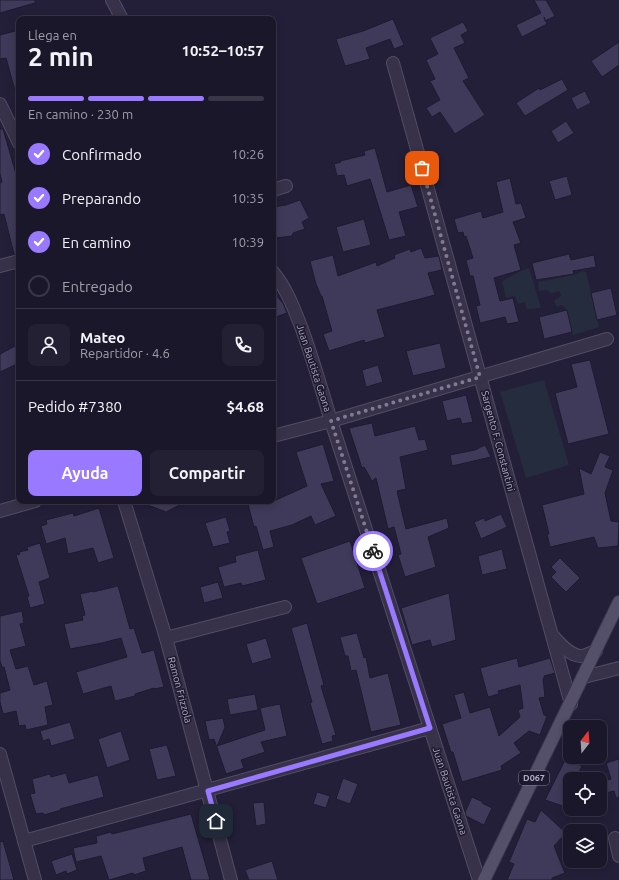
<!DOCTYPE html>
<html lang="es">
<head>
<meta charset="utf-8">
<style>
  :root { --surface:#1b172b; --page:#242033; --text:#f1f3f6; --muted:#a09fa9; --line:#393647; --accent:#9879ff }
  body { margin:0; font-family:Ubuntu,sans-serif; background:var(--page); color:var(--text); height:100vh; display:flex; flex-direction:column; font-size:15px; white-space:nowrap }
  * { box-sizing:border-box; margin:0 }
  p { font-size:13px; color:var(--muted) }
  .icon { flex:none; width:22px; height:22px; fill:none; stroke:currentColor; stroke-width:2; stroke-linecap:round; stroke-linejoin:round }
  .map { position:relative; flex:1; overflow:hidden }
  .details { position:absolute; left:16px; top:16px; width:260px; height:488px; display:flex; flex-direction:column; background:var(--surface); border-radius:8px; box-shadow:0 2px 10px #0003,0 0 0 1px var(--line) }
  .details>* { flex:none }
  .needle { width:26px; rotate:17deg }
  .controls { position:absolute; left:563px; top:720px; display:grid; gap:8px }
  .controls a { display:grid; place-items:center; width:44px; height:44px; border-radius:8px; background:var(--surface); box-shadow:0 2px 10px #0003,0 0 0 1px var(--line); font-size:20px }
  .pin { position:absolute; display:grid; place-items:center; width:34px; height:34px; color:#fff; margin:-17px; border-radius:8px; box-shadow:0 2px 6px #0006 }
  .courier { position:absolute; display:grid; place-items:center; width:40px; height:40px; margin:-20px; border:3px solid #9879ff; border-radius:50%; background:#fff; color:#222; box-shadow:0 1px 5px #0007 }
  .summary em { font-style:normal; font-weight:700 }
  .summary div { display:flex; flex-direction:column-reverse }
  .summary { display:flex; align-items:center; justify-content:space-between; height:68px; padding:0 12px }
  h1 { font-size:26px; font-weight:700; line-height:30px }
  .bar { display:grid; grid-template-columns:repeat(4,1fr); gap:6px 4px; align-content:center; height:48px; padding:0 12px }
  .bar i { height:5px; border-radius:3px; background:var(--line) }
  .bar .selected { background:var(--accent) }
  .bar p { grid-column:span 4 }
  .line { display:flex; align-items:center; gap:10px; padding:0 12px; border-top:1px solid var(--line) }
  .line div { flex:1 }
  .round { display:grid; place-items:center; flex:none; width:42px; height:42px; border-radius:8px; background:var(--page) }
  ol { padding:0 12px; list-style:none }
  li { display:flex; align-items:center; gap:12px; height:44px }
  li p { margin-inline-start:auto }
  li .icon { padding:4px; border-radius:50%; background:var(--accent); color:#fff; stroke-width:4 }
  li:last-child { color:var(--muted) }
  li i { width:22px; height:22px; border:2px solid var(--line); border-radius:50% }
  .primary-button { display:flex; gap:8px; margin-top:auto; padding:8px 12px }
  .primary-button a { flex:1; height:46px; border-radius:8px; background:var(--accent); color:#fff; font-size:16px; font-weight:700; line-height:46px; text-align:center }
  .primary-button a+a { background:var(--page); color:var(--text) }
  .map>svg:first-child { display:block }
  .green { fill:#242c3d }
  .building { fill:#403a5a; stroke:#1e1a30 }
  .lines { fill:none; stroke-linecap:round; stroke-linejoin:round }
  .minor-casing { stroke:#524d64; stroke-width:14 }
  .major-casing { stroke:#3d3950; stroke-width:14 }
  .minor { stroke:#373249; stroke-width:12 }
  .major { stroke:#55506a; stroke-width:12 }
  .done { stroke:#807b95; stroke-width:4; stroke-dasharray:0 7.2 }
  .route { stroke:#9879ff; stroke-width:5 }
  .labels { text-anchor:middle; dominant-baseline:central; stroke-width:3; stroke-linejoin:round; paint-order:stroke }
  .shield { fill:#1c182e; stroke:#858098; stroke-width:1 }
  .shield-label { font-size:9px; font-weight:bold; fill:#b2adc6 }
  .street-label { font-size:10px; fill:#b2adc6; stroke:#1c182e }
</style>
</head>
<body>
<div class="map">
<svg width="619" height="880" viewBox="0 0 619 880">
  <rect width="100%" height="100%" fill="#241f39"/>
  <g class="green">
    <path d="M529,268L541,308L526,309L525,302L518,304L515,296L506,298L502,281C511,277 521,270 529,268Z"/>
    <polygon points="582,271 586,272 599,327 573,335 567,310 563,305 557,307 554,301 561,296 559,291 551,294 547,290 539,291 538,282 577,274"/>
    <polygon points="544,380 569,465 526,478 500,392"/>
  </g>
  <g class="building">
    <polygon points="0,0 35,0 35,3 0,13"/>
    <polygon points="534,0 546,0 555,16 545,21 544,17 547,24 522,37 516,25 541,13"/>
    <polygon points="393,19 404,45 394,49 390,39 366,48 370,59 345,66 336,39 363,31"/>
    <polygon points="463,22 468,31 461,35 465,43 454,48 469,78 463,81 485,115 455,134 440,112 432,117 426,108 440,100 430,81 435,79 426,60 438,54 430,38"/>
    <polygon points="19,30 19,93 16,94 6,58 0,59 0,35"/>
    <polygon points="619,42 619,65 602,77 591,61"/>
    <polygon points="562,79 568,90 525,116 516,103 539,88 540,90"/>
    <polygon points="585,91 591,103 577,110 571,98"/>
    <polygon points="566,121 574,133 558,143 551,131"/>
    <polygon points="0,129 3,129 19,184 16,186 19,197 19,254 14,254 4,214 0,215 0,183 2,182 0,174"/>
    <polygon points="375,148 387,192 411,185 418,207 399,212 406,236 389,240 370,179 347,186 344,175 337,176 334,164 341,162 340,161 365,155 364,151"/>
    <polygon points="567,176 572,195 555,200 549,181"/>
    <polygon points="510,178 516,204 521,203 526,218 513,222 521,243 514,245 521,270 494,278 500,301 513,298 519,322 507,324 505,317 480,323 476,306 480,305 473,276 470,276 466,260 473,258 466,236 464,237 463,232 458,233 454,219 481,211 483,218 503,212 496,182"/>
    <polygon points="300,200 309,218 302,222 305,229 293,233 292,236 275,238 273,233 273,207 286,205"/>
    <polygon points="364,219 371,245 343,252 336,227"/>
    <polygon points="421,248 425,258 439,256 442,270 428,273 435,295 377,310 385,337 365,343 364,340 329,351 323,334 332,331 322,296 321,296 316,284 310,261 333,255 338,276 376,262 377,266 395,258 394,255 410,249 411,252"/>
    <polygon points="569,254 571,260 594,255 596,267 573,271 574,274 536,280 532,263"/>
    <polygon points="611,288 617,315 597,320 591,293"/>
    <polygon points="273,292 283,303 287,313 273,318"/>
    <polygon points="567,310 572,332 544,339 539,317"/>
    <polygon points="440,343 446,368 413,376 406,351"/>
    <polygon points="19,344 19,363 0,372 0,354"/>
    <polygon points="590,360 609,434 568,444 555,393 577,387 571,364"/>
    <polygon points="378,365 383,382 366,387 362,370"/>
    <polygon points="466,395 473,422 462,424 460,418 447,421 442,401"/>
    <polygon points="372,423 375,436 415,426 419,440 425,439 428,450 400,457 406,489 397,491 406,529 447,518 449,528 428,537 436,567 405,577 398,555 401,554 394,527 388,529 376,478 372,481 364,467 362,468 349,428"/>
    <polygon points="323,444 334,481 321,484 336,516 315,525 311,516 292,525 270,531 274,547 263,550 256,526 254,527 247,501 274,501 307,486 296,452"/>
    <polygon points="485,445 491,457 452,466 450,455 475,450"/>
    <polygon points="600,452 610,456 605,467 613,470 605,493 611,521 619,522 618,546 598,548 594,537 550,547 547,534 549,534 542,505 584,494 579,468 591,474"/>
    <polygon points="140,501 187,501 166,512 140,502"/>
    <polygon points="99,508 114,558 98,563 93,548 68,554 65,538 46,544 41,526 47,524 46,520 73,513 74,516"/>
    <polygon points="501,514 507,527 481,539 474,522 484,518 485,521"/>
    <polygon points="226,517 230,531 227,532 230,543 213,547 205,523"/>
    <polygon points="350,541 365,588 317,604 301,558"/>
    <polygon points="40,543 50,578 39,582 45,604 30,608 27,597 29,596 16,555 20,554 19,552 28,550 27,547"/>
    <polygon points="502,549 507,569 482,575 478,556"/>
    <polygon points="258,550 266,580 242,586 241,583 224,587 218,567 236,562 235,556"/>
    <polygon points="560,558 580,578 566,592 551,577 556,572 551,567"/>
    <polygon points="218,582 223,598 204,603 200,587"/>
    <polygon points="118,586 130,629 134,628 142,653 154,650 164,687 154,689 154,688 135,694 135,696 115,701 111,686 83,694 76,672 127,657 121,638 102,643 70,649 64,624 83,620 82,616 85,615 80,594 93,591 93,592"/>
    <polygon points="449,593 456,640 432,647 430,640 412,645 401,608"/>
    <polygon points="22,611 24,623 20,624 26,646 10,650 16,669 28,666 34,685 47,681 53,705 45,707 48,725 26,730 25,725 19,726 16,711 3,714 0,702 0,693 10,690 4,667 2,667 0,661 0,616"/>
    <polygon points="307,623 324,685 321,686 336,735 332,736 333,741 322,744 310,703 312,702 291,628"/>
    <polygon points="357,633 364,658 366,657 370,678 388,673 401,725 371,732 356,670 351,671 348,656 345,656 340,637"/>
    <polygon points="266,638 272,658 252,664 246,644"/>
    <polygon points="517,658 519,667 550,658 555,673 544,676 544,678 543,679 545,697 539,698 544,715 547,716 540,735 529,731 514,743 521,753 501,766 502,770 462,782 453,752 451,752 442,724 461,718 454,695 464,692 470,713 490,707 499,736 520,717 518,710 523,708 520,685 498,691 499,694 488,697 480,668"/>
    <polygon points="255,694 258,710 230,715 227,699"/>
    <polygon points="280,704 287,736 261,742 265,752 241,760 244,768 226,774 214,739 209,740 205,721 223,718 225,727 217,746 265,730 260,708"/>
    <polygon points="70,722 75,739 51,746 49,739 43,741 40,731"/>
    <polygon points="121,731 130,760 107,768 98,739"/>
    <polygon points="167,745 176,776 157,780 149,749"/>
    <polygon points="566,758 582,766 576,779 570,779 570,791 563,806 545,800"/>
    <polygon points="619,759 619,797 616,798 614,791 602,794 600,782 611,779 606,763"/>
    <polygon points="66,773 69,783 98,775 104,797 60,809 61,810 44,815 43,813 36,814 30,794 35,793 32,779 50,774 51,777"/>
    <polygon points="343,778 358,784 350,804 336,799"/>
    <polygon points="317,792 330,796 326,808 313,804"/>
    <polygon points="472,797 483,802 482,803 492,808 484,825 466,816 465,812"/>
    <polygon points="264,802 266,824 256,826 253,803"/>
    <polygon points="541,810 566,833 554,846 565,873 552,878 552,880 507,880 514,864 509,862 527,819 535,822"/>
    <polygon points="191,814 210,880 191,880 182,847 143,858 146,871 134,875 133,873 109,880 101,856 76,862 73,848 97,843 96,836 111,832 112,834"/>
    <polygon points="3,841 14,880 0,880 0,842"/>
    <polygon points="72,854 77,870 67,874 66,871 56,875 51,861"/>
    <polygon points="272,861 278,880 249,880 245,870"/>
  </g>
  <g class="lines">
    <defs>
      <g id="minor">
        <polyline points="112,0 122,19"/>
        <polyline points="393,63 571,704"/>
        <polyline points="0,104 19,143"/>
        <polyline points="273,190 286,186"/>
        <polyline points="0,266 19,261"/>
        <path d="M273,272C287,289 294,309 302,329C313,360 322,390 331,421L479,880"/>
        <polyline points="273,436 331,421 607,339"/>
        <polyline points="124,501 166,638 231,880"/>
        <polyline points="0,511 35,501"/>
        <path d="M553,636C560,644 571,657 583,656C587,655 592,652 596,651"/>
        <polyline points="166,638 285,607"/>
        <polyline points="584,677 619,668"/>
        <polyline points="0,754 35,880"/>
        <polyline points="615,838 619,856"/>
        <polyline points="24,841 430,728"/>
      </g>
      <polyline id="major" points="484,880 619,602"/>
    </defs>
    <use href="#minor" class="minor-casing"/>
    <use href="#major" class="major-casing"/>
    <use href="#minor" class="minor"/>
    <use href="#major" class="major"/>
  </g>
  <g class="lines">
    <polyline class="done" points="373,551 331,421 480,377 422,168"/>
    <polyline class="route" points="216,821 208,791 430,728 373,551"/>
  </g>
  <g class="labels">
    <rect class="shield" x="519" y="771" width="30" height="14" rx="3"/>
    <g class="shield-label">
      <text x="534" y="778">D067</text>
    </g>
    <g class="street-label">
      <text transform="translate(314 368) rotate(72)">Juan Bautista Gaona</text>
      <text transform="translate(498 441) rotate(75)">Sargento F. Constantini</text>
      <text transform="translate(180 690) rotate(75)">Ramon Frizzola</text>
      <text transform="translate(450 791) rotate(72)">Juan Bautista Gaona</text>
    </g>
  </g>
</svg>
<div class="controls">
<a><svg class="needle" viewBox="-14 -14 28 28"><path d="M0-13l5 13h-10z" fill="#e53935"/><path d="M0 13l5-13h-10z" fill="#a09fa9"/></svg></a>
<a><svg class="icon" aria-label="locate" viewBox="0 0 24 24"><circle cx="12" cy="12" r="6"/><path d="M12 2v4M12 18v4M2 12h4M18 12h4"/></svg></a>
<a><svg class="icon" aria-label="layers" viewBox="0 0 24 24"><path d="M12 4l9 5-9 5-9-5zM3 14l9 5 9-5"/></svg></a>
</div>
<div class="pin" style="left:422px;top:168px;background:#ea580c"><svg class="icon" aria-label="bag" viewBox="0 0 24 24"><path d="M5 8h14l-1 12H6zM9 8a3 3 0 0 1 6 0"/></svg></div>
<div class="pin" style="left:216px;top:821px;background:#1f2937"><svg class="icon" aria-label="home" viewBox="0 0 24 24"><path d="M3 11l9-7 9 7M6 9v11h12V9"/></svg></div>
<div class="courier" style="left:373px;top:551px"><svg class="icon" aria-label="bike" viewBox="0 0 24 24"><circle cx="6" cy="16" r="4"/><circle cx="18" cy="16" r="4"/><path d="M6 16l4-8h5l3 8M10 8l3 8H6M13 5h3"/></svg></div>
<section class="details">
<div class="summary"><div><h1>2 min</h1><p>Llega en</p></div><em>10:52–10:57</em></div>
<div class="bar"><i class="selected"></i><i class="selected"></i><i class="selected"></i><i></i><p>En camino · 230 m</p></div>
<ol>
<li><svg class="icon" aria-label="check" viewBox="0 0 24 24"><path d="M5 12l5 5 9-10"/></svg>Confirmado<p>10:26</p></li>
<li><svg class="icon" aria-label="check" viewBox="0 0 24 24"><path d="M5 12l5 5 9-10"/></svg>Preparando<p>10:35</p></li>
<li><svg class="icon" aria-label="check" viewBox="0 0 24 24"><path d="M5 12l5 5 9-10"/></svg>En camino<p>10:39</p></li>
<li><i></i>Entregado</li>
</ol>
<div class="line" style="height:72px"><a class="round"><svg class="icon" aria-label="person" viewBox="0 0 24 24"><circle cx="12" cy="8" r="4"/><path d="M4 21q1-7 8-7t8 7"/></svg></a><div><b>Mateo</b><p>Repartidor · 4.6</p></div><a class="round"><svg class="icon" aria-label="phone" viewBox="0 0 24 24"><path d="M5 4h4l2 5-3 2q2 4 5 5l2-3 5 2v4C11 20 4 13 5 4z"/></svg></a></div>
<div class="line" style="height:52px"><div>Pedido #7380</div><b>$4.68</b></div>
<div class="primary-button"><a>Ayuda</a><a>Compartir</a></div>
</section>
</div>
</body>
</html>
